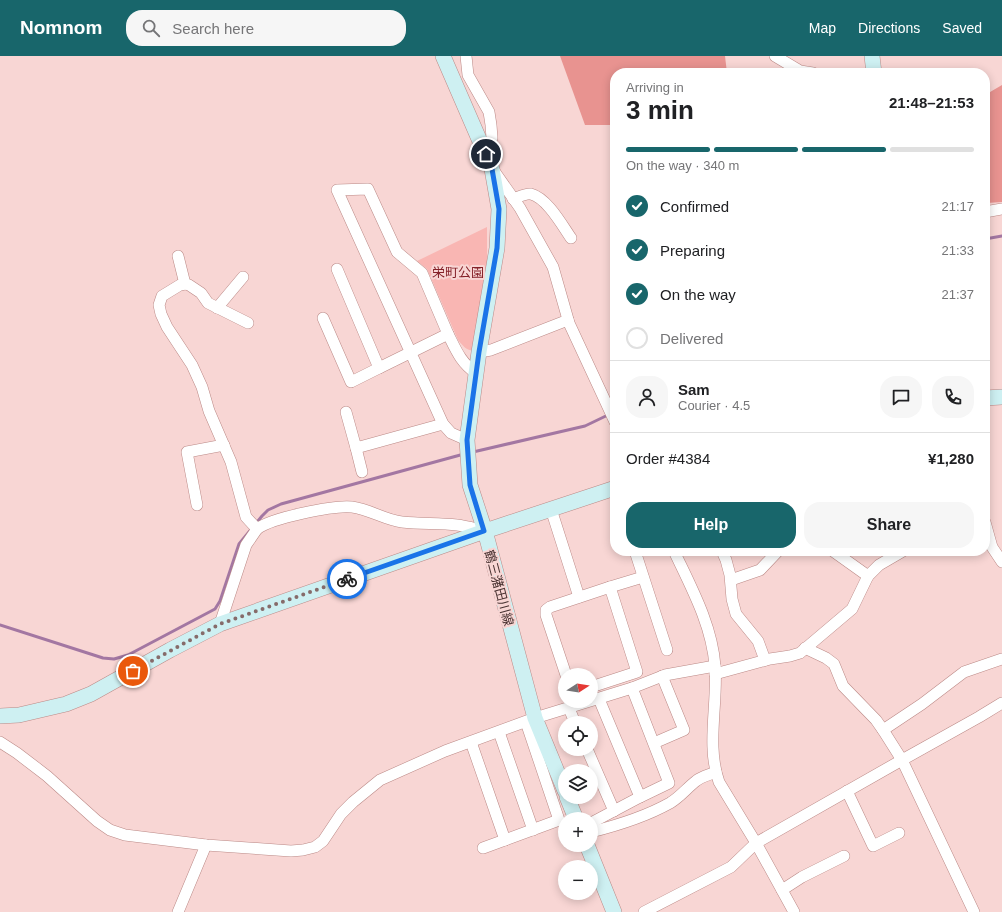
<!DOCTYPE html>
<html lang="en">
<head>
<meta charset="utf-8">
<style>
  :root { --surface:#fff; --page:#f6f6f6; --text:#202124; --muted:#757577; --line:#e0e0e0; --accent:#18666b }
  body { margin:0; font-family:Arial,"Noto Sans JP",sans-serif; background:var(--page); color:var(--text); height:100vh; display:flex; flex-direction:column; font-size:15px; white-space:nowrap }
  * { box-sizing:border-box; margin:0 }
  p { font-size:13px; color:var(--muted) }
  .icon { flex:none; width:22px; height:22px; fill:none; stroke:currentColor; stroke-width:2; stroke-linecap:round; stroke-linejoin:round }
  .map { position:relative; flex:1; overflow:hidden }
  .sheet { position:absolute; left:610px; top:12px; width:380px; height:488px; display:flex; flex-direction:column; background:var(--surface); border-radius:16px; box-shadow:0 2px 10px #0003 }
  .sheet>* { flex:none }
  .needle { width:26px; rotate:78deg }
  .controls { position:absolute; left:558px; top:612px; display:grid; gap:8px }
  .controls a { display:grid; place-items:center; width:40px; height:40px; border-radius:50%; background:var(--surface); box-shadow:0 2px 10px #0003; font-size:20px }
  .pin { position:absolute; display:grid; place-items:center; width:34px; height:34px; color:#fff; margin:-17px; border:2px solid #fff; border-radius:50%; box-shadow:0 1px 4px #0007 }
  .courier { position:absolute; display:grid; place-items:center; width:40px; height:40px; margin:-20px; border:3px solid #1a73e8; border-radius:50%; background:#fff; color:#222; box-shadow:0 1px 5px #0007 }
  .head em { font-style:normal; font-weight:700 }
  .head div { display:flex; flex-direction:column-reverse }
  .head { display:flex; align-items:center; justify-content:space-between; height:68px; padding:0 16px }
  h1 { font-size:26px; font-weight:700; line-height:30px }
  .bar { display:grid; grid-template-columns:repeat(4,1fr); gap:6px 4px; align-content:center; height:48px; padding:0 16px }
  .bar i { height:5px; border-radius:3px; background:var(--line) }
  .bar .current { background:var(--accent) }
  .bar p { grid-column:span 4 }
  .line { display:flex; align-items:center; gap:10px; padding:0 16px; border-top:1px solid var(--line) }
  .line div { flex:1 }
  .round { display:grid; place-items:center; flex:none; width:42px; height:42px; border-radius:16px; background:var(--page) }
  ol { padding:0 16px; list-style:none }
  li { display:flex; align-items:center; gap:12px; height:44px }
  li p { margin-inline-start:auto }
  li .icon { padding:4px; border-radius:50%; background:var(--accent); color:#fff; stroke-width:4 }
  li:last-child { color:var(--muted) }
  li i { width:22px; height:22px; border:2px solid var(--line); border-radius:50% }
  .cta { display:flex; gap:8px; margin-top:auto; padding:8px 16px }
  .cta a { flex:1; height:46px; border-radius:16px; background:var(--accent); color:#fff; font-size:16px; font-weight:700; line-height:46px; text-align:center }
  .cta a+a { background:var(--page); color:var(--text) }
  header { display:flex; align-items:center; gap:24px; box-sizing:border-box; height:56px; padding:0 20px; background:var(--accent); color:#fff }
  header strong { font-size:19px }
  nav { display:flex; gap:22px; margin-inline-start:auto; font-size:14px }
  .search { width:280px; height:36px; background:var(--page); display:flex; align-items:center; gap:10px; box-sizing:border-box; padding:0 14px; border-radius:16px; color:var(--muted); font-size:15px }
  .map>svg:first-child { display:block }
  .green { fill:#f9b6b3 }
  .forest { fill:#e89390 }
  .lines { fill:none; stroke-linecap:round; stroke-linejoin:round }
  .stream { stroke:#a377a2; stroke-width:3 }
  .street-casing { stroke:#bb8986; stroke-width:12 }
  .secondary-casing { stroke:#bb8986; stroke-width:16 }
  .street { stroke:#fff; stroke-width:11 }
  .secondary { stroke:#cef0f2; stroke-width:15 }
  .done { stroke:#866b6a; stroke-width:4; stroke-dasharray:0 7.2 }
  .route { stroke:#1a73e8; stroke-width:5 }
  .labels { text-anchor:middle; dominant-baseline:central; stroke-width:4; stroke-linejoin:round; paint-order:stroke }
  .park-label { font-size:13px; fill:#842128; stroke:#f8d6d4 }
  .street-label { font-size:13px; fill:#483231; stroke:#f8d6d4 }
</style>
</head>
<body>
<header>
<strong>Nomnom</strong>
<div class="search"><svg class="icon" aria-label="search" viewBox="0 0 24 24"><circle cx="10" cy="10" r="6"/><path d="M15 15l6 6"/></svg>Search here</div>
<nav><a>Map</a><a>Directions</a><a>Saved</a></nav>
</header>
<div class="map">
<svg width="1002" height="856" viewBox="0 0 1002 856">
  <rect width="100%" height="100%" fill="#f8d6d4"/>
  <path class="green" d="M487,171V211L474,295C466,294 463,290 458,284L427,213L417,205Z"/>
  <g class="forest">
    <polygon points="560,0 725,0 727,17 615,17 615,75 614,69 585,69"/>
    <polygon points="1002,29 1002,146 987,147 985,146 985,39"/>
  </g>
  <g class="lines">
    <g class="stream">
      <polyline points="985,183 1002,180"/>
      <polyline points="473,396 585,370 610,358"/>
      <polyline points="0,569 103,602 114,603 128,599 215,553 220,545 239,488 262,460 268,454 281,448 464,398"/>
    </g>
    <defs>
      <g id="street">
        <polyline points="466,0 468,19 489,56 491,69 492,82 486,98"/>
        <polyline points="775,0 800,15 813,17"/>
        <polyline points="494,115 520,152 553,211 569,267 615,366"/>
        <path d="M513,143C519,141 526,137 531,138C547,142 562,169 571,182"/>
        <polyline points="985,156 1002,153"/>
        <polyline points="178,200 185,228"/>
        <polyline points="337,213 379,312 448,278 422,217 397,196 368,133 337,134 443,368 451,377 467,384"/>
        <polyline points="217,252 243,221"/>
        <polyline points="323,262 351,326 379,312"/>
        <path d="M448,278C456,294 461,307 476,317"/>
        <polyline points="479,296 491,294 568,264"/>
        <polyline points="346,356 356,392 443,368"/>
        <polyline points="356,392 362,416"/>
        <polyline points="197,449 187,396 224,389"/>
        <polyline points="551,453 579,541"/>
        <polyline points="985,466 992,491 1002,506"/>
        <path d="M257,473C271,462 334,449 352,451C369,453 385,464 402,466C421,468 439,467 457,469C466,470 476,473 485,475"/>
        <polyline points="635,495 667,594"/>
        <path d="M674,495C691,531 712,569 715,610C718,647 706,690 719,726L756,787L794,856"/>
        <polyline points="722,495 726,504 730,519 732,543 736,558 758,585 765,604"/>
        <polyline points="868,520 879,509 903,495"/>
        <polyline points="731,524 760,514 778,495"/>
        <polyline points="610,531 643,521"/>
        <polyline points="220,568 246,489 257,473 246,461 231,406 209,355 202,331 192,309 167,271 161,258 159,249 162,240 180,229 185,228 189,229 201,237 208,247 248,267"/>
        <polyline points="805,592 826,602 834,608 843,630 876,664 883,674 902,704 974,856"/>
        <polyline points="715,618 770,603 790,600 800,597 852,553 868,520 833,495"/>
        <polyline points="566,619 546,559 546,554 550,551 610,531 637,616 591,631"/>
        <polyline points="599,643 640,741 669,727 632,632"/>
        <polyline points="569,652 575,667"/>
        <polyline points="883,674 922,648 964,616 1002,603"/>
        <polyline points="499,676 533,774"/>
        <polyline points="0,686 17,697 47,720 97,765 110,774 125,779 206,789 291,795 303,794 315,791 323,785 341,758 353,746 380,724 445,695 535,662 632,632 665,619 715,610"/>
        <polyline points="471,686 505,784"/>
        <polyline points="654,687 684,674 662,620"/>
        <polyline points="587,693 614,755"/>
        <polyline points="847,735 873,790 899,777"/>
        <polyline points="591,767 640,741"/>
        <path d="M591,776C619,769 645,761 670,747C680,741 687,732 696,725C702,720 709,719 716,716"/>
        <polyline points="483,792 559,764 526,666"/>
        <polyline points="782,834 802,821 844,800"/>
        <polyline points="178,856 206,789"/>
        <polyline points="644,856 731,811 756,787 902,704 979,661 1002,647"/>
      </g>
      <g id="secondary">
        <polyline points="443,0 492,113 499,153 497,192 479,296 467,384 470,429 485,475 535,662 565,735"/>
        <polyline points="872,0 874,17"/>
        <polyline points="985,342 1002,341"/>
        <polyline points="0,660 19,659 66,648 91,638 170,594 220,568 485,475 615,432"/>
        <polyline points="567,741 576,763"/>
        <polyline points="587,789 614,856"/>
      </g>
    </defs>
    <use href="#street" class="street-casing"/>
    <use href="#secondary" class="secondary-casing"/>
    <use href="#street" class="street"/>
    <use href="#secondary" class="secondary"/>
  </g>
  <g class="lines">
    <polyline class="done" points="133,615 220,568 347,523"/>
    <polyline class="route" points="347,523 484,475 470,429 467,384 479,296 497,192 499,153 492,113 486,98"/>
  </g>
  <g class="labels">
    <g class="park-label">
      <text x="458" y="216">栄町公園</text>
    </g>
    <g class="street-label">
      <text transform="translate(499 532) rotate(75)">鶴三潴田川線</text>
    </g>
  </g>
</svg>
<div class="controls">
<a><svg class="needle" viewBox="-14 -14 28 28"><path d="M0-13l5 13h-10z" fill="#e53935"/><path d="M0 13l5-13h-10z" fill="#757577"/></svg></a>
<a><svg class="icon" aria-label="locate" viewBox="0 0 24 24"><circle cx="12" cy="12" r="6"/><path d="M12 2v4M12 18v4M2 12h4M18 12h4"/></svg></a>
<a><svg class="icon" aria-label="layers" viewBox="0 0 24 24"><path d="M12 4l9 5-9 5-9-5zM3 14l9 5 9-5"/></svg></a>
<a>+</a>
<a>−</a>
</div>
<div class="pin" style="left:133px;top:615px;background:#ea580c"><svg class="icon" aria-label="bag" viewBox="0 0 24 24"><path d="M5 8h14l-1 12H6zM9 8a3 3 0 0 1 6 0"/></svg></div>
<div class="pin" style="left:486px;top:98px;background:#1f2937"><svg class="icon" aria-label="home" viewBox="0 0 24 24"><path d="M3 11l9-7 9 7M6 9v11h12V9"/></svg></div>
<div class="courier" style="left:347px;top:523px"><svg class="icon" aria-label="bike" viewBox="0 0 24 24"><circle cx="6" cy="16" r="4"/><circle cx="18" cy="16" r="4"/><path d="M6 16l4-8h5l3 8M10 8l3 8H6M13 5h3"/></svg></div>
<section class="sheet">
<div class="head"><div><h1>3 min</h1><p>Arriving in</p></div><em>21:48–21:53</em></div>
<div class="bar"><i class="current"></i><i class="current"></i><i class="current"></i><i></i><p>On the way · 340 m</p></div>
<ol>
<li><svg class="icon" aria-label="check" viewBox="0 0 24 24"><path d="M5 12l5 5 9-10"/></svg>Confirmed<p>21:17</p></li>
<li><svg class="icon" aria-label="check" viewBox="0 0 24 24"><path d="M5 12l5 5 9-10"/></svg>Preparing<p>21:33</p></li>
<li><svg class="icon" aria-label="check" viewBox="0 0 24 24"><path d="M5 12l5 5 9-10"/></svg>On the way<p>21:37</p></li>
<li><i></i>Delivered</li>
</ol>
<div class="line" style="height:72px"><a class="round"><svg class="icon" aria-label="person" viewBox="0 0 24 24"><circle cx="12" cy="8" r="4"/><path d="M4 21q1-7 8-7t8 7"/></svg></a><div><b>Sam</b><p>Courier · 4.5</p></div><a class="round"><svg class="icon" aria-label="chat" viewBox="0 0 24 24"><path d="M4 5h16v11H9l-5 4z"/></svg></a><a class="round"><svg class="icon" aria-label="phone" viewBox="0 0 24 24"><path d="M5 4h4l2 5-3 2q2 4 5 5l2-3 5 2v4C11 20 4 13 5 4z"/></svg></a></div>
<div class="line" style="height:52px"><div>Order #4384</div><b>¥1,280</b></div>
<div class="cta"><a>Help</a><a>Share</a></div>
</section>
</div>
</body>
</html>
